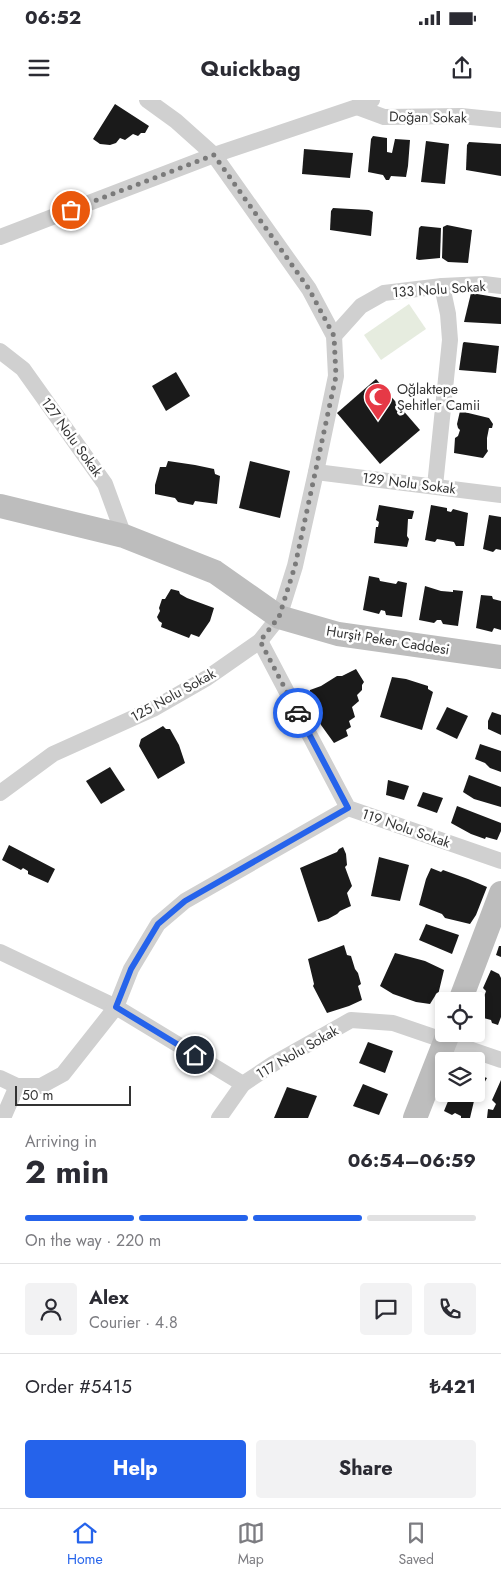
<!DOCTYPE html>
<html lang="en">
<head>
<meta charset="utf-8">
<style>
  :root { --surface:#fff; --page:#f2f2f3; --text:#2b2b33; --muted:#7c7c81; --line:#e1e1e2; --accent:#2563eb }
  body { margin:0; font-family:Jost,sans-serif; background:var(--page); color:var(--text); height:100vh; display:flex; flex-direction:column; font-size:19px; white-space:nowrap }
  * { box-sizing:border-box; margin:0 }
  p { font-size:16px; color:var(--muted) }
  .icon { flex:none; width:28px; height:28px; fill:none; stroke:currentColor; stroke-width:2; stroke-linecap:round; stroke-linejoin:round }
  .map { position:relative; height:1018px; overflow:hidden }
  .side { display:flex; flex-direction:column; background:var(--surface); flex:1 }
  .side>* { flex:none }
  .buttons { position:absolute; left:435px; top:892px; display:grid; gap:10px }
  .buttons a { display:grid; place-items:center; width:50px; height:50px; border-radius:5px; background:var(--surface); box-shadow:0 2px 8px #0003; font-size:25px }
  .scale { position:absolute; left:15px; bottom:12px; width:116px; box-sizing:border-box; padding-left:5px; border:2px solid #333; border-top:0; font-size:14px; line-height:18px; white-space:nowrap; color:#333; -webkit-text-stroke:4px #fff; paint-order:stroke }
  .pin { position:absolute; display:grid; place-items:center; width:42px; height:42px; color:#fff; margin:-21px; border:2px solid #fff; border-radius:50%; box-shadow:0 1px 5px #0007 }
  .courier { position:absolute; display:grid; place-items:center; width:50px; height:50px; margin:-25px; border:4px solid #2563eb; border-radius:50%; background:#fff; color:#222; box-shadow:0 1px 6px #0007 }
  .summary em { font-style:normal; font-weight:700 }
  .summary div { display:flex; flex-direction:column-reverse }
  .summary { display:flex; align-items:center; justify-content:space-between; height:85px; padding:0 25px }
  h1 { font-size:32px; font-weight:700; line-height:38px }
  .bar { display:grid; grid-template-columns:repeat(4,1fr); gap:8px 5px; align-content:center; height:60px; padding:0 25px }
  .bar i { height:6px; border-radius:4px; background:var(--line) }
  .bar .active { background:var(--accent) }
  .bar p { grid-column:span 4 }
  .line { display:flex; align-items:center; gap:12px; padding:0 25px; border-top:1px solid var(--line) }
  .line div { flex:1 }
  .round { display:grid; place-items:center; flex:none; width:52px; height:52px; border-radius:5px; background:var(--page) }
  .button { display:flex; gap:10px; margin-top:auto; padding:10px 25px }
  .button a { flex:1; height:58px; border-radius:5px; background:var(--accent); color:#fff; font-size:20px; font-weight:700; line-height:58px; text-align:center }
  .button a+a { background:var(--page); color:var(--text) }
  .status { display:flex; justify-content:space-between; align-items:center; height:35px; padding:0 25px; background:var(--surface); direction:ltr }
  .status svg { height:14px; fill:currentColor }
  header { display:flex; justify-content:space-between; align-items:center; height:65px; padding:0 25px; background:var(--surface); font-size:22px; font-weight:700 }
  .dock { display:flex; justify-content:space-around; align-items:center; height:70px; border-top:1px solid var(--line); background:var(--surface); font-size:14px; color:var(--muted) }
  .dock a { display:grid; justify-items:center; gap:2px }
  .dock .active { color:var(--accent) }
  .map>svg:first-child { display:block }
  .green { fill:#e6ecdf }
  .building { fill:#1a1a1a }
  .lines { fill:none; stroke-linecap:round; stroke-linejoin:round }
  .street { stroke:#d0d0d0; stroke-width:16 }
  .secondary { stroke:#bdbdbd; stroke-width:24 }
  .done { stroke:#7a7a7a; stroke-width:5; stroke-dasharray:0 9 }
  .route { stroke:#2563eb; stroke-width:6 }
  .labels { text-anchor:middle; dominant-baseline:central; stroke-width:5; stroke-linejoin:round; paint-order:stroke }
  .street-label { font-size:14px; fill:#333; stroke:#fff }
  .poi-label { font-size:14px; fill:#333; stroke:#fff; text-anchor:start }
</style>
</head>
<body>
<div class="status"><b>06:52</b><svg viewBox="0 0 49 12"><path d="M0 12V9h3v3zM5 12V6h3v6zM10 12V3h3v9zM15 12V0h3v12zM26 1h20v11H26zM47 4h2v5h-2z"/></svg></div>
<header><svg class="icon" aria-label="menu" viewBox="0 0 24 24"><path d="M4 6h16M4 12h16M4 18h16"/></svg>Quickbag<svg class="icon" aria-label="share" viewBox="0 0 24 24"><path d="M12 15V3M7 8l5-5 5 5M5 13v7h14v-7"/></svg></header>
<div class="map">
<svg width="501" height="1018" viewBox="0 0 501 1018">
  <rect width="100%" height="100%" fill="#fff"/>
  <polygon class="green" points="409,204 426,229 381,260 364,235"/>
  <g class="building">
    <polygon points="115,4 149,26 145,33 141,33 138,36 133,34 125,40 120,38 116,43 110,45 100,44 93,39"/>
    <polygon points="373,36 387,38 387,52 392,53 395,39 410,40 408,66 406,77 391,76 389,80 386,80 383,75 368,72 371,39"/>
    <polygon points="426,41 449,44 445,84 421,82"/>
    <polygon points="469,42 501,44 501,76 466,70 467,45"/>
    <polygon points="304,49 353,53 350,78 302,74"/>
    <polygon points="333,108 369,110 373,112 371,136 330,130 331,111"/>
    <polygon points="447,125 472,130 468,163 448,162 442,158 443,127"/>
    <polygon points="421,126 441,128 440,158 419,160 416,159 419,128"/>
    <polygon points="471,193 501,198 501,224 464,222"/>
    <polygon points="464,242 499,246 496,273 459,270 463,243"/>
    <polygon points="176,272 190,296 166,311 152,286"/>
    <polygon points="376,279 420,330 380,364 337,313"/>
    <polygon points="460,311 489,318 493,324 492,328 489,328 487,338 487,349 488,351 483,358 454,353 455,338 458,336 460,330 458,328 457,324"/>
    <polygon points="168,361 195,365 214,369 215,374 220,376 217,404 195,401 193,405 178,402 175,398 155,394 155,385 160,367 166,367"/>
    <polygon points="250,361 290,371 280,418 239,408"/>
    <polygon points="379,405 414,411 412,419 408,419 407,436 409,439 407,447 374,443 376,427 378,427 379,422 376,420"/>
    <polygon points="431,405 447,408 447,411 451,412 453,409 468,413 464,446 456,446 454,442 437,439 435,442 425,440"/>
    <polygon points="489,415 501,417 501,450 496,449 493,452 483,449"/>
    <polygon points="369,476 379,478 380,481 396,484 398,481 407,483 402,517 386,515 385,511 381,510 379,514 363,510"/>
    <polygon points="425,486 441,491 453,492 453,490 463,491 458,526 443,524 441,520 437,520 434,523 419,520"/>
    <polygon points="171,489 179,491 180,494 187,498 214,508 210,521 199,537 191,534 189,538 161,527 162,523 159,521 157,517 160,511 159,508 162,499 165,499"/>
    <polygon points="481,495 492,496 493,499 501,501 501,530 494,528 492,532 476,528"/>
    <polygon points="356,569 364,582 362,585 362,590 357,595 359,601 352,607 355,617 349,621 351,627 346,630 348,636 334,643 321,625 316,615 315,608 309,600 310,590 321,586 337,576 342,576"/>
    <polygon points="392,577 406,579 428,586 428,589 433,592 422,630 380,617"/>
    <polygon points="447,607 468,616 457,639 436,629"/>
    <polygon points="492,612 501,615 501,635 488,629 488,621"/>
    <polygon points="163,626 166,629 170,629 179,645 185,663 158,679 139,646 141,639"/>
    <polygon points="480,644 501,651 501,672 490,668 485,663 475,659"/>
    <polygon points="110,667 125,690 101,704 86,681"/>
    <polygon points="469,675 501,687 501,707 474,699 463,692"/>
    <polygon points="388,680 409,686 404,700 386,695"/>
    <polygon points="423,692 443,698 437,713 417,706"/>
    <polygon points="457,706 501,723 501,731 497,740 486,737 485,739 471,734 451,723"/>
    <polygon points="9,745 55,769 48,783 28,774 28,771 23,768 21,770 2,760"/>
    <polygon points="343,747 346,754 347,765 345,767 352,786 347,793 351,806 340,811 337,814 328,819 318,822 300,768 337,752 339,749"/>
    <polygon points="379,757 409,765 400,801 371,796"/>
    <polygon points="431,768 441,772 443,770 468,779 487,787 476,815 470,824 445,818 442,814 419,805 426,779"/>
    <polygon points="426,824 459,835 452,854 419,840"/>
    <polygon points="344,845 347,855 351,856 355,869 358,873 361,884 358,886 362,900 349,906 327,913 313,886 314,884 308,859"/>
    <polygon points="499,846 501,846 501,857 496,855"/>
    <polygon points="395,853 425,861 444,870 438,895 435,896 430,904 416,902 393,894 380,886"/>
    <polygon points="491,870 499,874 501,878 501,917 498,925 492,923 491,920 476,916 476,906 480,896 484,897 486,891 483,888"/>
    <polygon points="368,942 393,951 385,973 359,963"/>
    <polygon points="476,974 487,978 474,1001 470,1018 461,1018 461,1016 455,1013 452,1015 444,1011 451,994 476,994"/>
    <polygon points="501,980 501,1018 487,1018 488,1009 493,1010 496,1004 492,1000"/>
    <polygon points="363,984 388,994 379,1015 353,1006"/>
    <polygon points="287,987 317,996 308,1018 274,1018"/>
  </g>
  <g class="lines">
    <g class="street">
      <polyline points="357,7 384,17 461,16 501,20"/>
      <polyline points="0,137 214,55 357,7 372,0"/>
      <polyline points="334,236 361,206 384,193 442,186 484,184 501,186"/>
      <polyline points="0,251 23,269 105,384 124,436"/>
      <polyline points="316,372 501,395"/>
      <polyline points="435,386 450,240 448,214 442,186"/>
      <polyline points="260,541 348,708 501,761"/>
      <polyline points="0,693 53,654 153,609 207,578 260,541 279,517 295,466 316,372 336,276 334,236 309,189 214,55 176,21 147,0"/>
      <polyline points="0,852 116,907 243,984 273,964 351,920 393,923 501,960"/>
      <polyline points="0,978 17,986"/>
      <polyline points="3,1018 17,986 41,986 63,974 116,907 131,869 158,824 185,801 348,708"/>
      <polyline points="219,1018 243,984"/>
    </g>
    <g class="secondary">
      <polyline points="0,406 124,436 215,472 279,517 338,534 501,557"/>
      <polyline points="460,901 501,793"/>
      <polyline points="415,1018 448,934"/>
    </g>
  </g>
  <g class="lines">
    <polyline class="done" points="71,110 214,55 309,189 334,236 336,276 295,466 279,517 260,541 298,613"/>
    <polyline class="route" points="195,955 116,907 131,869 158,824 185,801 348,708 298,613"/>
  </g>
  <defs>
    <symbol id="mosque-pin" viewBox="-11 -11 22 30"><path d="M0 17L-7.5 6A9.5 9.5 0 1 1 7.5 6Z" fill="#e63946" stroke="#fff"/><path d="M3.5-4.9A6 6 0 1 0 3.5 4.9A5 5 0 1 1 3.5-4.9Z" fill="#fff"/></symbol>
  </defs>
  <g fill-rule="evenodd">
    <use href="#mosque-pin" x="362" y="281" width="32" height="43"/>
  </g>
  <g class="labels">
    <g class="street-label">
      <text transform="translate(428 17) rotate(1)">Doğan Sokak</text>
      <text transform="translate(439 189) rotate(-4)">133 Nolu Sokak</text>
      <text transform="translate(72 337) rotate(54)">127 Nolu Sokak</text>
      <text transform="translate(409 383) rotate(7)">129 Nolu Sokak</text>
      <text transform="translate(388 540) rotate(9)">Hurşit Peker Caddesi</text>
      <text transform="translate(173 595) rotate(-29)">125 Nolu Sokak</text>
      <text transform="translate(406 728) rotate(19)">119 Nolu Sokak</text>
      <text transform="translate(297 952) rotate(-30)">117 Nolu Sokak</text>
    </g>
    <g class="poi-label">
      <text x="397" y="289">Oğlaktepe<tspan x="397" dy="16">Şehitler Camii</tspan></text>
    </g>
  </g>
</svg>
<div class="buttons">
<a><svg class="icon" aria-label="locate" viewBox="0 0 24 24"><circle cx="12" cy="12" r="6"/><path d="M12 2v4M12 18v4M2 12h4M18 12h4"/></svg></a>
<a><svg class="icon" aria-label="layers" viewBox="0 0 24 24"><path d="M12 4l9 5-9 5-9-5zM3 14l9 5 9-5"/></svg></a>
</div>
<div class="scale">50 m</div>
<div class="pin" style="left:71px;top:110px;background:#ea580c"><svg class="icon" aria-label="bag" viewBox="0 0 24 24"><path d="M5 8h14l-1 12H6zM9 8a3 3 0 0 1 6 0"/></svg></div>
<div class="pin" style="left:195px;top:955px;background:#1f2937"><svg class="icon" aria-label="home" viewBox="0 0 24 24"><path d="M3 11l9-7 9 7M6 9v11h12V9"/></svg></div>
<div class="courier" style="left:298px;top:613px"><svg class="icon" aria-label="car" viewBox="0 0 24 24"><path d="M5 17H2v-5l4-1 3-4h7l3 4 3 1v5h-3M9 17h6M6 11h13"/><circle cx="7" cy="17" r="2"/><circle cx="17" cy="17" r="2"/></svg></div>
</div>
<section class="side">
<div class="summary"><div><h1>2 min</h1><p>Arriving in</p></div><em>06:54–06:59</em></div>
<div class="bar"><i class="active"></i><i class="active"></i><i class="active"></i><i></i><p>On the way · 220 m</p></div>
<div class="line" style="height:90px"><a class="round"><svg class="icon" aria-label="person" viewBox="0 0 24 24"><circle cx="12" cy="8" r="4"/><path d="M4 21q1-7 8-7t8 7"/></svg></a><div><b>Alex</b><p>Courier · 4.8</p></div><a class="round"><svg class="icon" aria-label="chat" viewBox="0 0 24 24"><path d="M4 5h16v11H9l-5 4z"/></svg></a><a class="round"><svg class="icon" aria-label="phone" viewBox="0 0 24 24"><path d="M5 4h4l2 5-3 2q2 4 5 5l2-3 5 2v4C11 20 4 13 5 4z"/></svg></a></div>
<div class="line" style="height:65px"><div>Order #5415</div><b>₺421</b></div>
<div class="button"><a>Help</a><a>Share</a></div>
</section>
<nav class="dock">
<a class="active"><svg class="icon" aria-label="home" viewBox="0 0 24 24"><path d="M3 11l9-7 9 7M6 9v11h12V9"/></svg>Home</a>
<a><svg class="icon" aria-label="map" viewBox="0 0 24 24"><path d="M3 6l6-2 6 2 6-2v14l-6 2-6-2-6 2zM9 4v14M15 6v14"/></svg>Map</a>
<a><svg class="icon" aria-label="saved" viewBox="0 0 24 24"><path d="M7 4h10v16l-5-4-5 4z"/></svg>Saved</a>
</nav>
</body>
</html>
